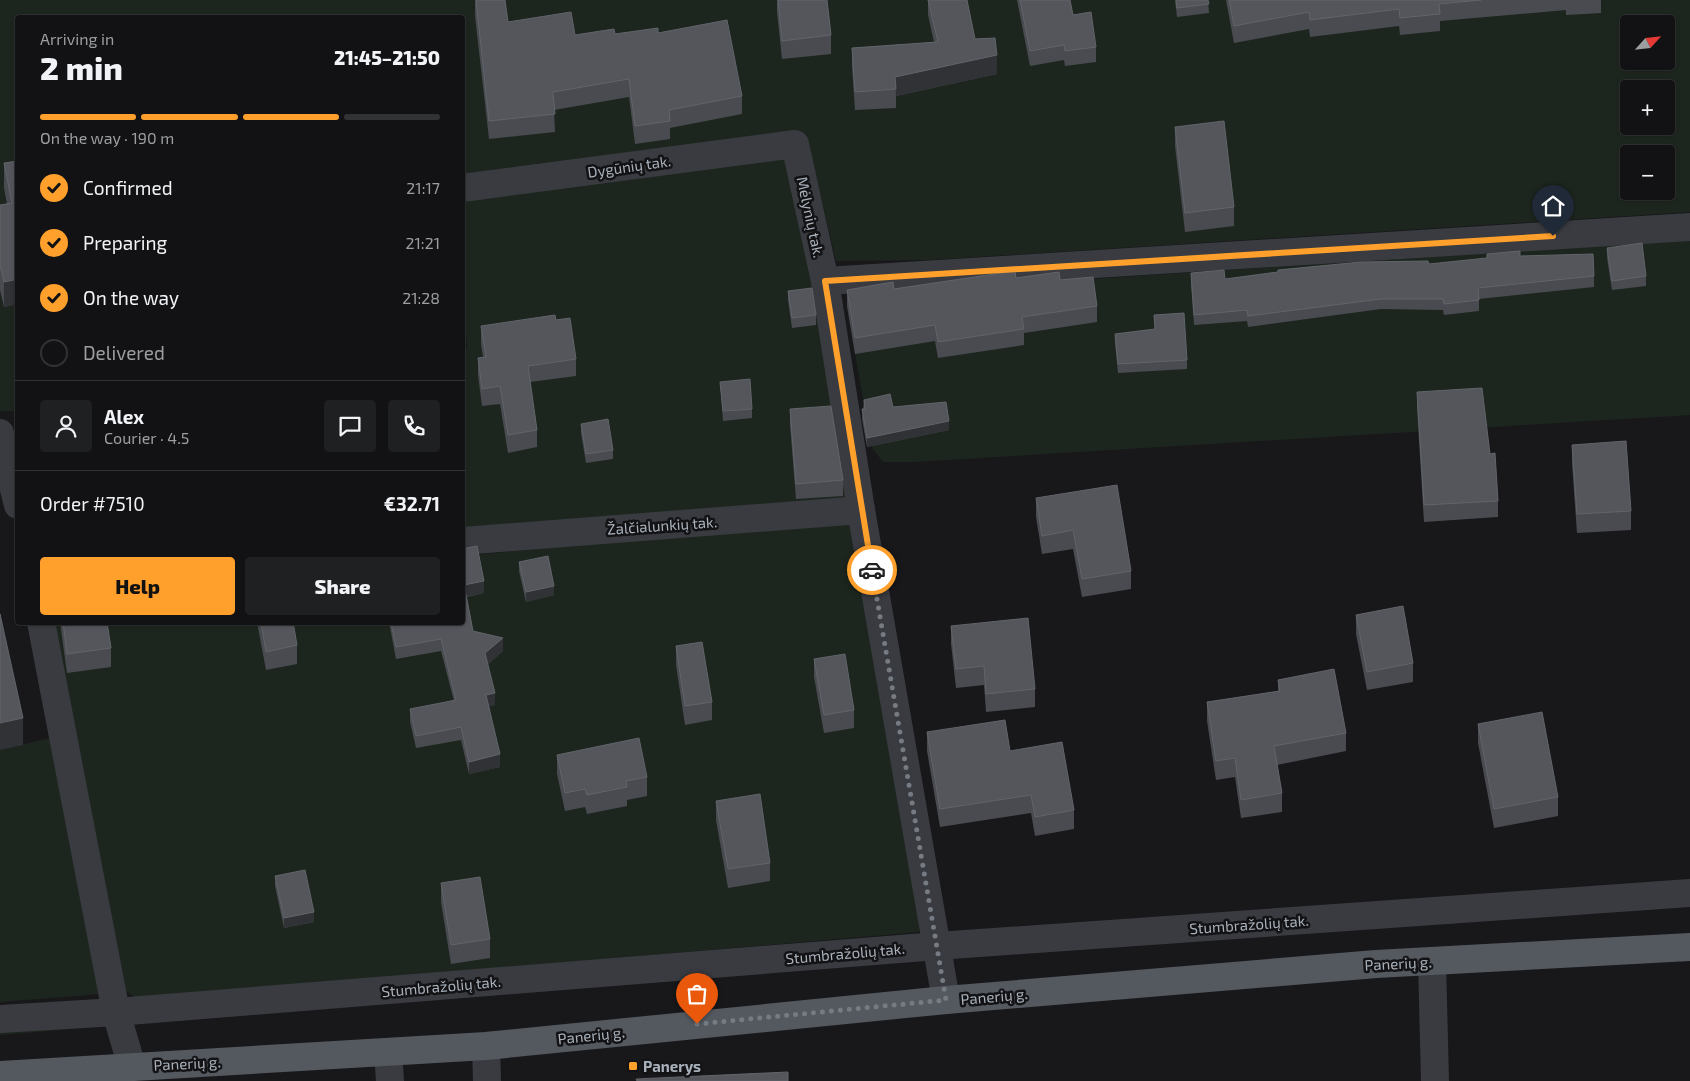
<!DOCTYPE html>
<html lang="en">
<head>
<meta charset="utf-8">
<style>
  :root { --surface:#121214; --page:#1f2022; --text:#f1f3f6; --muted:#9c9ea0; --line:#313234; --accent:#ffa02c }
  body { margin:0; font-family:"Exo 2",sans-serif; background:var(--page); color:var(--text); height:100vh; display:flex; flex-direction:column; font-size:19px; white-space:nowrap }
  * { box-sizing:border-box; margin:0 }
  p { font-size:16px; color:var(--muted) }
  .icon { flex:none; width:28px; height:28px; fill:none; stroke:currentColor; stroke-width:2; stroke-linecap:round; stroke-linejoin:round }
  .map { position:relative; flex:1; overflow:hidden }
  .side { position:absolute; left:15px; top:15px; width:450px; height:610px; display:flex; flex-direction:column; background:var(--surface); border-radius:5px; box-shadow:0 1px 4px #0004,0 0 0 1px var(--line) }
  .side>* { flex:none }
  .needle { width:32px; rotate:63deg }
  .controls { position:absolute; left:1620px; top:15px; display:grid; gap:10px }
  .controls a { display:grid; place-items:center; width:55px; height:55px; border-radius:5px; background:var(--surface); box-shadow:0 1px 4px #0004,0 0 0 1px var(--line); font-size:25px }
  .pin { position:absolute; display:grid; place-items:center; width:42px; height:42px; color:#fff; margin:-51px -21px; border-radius:50% 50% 50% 0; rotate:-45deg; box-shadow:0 0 5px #0007 }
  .pin .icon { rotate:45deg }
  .courier { position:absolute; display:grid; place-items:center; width:50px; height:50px; margin:-25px; border:4px solid #ffa02c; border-radius:50%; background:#fff; color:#222; box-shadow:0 1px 6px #0007 }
  .summary em { font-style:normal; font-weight:800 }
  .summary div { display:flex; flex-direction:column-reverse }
  .summary { display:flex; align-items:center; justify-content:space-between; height:85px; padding:0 25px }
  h1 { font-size:32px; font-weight:800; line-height:38px }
  .bar { display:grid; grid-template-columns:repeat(4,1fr); gap:8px 5px; align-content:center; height:60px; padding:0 25px }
  .bar i { height:6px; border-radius:4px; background:var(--line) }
  .bar .on { background:var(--accent) }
  .bar p { grid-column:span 4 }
  .line { display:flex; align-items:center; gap:12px; padding:0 25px; border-top:1px solid var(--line) }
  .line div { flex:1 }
  .round { display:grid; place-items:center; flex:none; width:52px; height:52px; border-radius:5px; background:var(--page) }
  ol { padding:0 25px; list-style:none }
  li { display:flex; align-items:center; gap:15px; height:55px }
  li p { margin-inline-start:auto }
  li .icon { padding:5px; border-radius:50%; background:var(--accent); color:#111; stroke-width:4 }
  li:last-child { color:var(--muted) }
  li i { width:28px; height:28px; border:2px solid var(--line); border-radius:50% }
  .button { display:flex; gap:10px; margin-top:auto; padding:10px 25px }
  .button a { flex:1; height:58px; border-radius:5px; background:var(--accent); color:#111; font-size:20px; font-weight:800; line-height:58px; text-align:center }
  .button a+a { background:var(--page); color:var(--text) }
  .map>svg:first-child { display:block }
  .green { fill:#1d261e; fill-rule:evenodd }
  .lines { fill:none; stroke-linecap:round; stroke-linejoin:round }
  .minor { stroke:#393b40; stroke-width:28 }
  .major { stroke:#54585f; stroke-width:28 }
  .wall { fill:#494b50 }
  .shaded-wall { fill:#313236 }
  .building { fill:#54565c; stroke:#61646a }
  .done { stroke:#767b83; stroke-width:5; stroke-dasharray:0 9 }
  .route { stroke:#ffa02c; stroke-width:6 }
  .poi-dot { fill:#ffa02c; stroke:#131316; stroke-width:2 }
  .labels { text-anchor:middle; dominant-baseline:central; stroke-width:5; stroke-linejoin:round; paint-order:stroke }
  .street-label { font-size:15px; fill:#a9b1bb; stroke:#131316 }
  .poi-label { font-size:15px; font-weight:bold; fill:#a9b1bb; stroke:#131316; text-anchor:start }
</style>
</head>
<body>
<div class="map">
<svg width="1690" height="1081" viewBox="0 0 1690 1081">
  <rect width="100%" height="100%" fill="#18181b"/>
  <g class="green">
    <path d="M0,0H1690V212L928,260L836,261L806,134L463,174L462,18H18V411H0ZM1629,24H1666V61H1629ZM1629,89H1666V126H1629ZM1629,154H1666V191H1629Z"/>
    <polygon points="790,157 852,503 463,538 462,355 467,346 462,288 462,201"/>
    <polygon points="1690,240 1690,415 914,462 883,462 871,446 847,306 847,295"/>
    <polygon points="854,520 922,913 919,932 138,999 126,991 52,623 462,622 463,556"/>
    <polygon points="50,738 100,994 0,1002 0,750"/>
    <polygon points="92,1023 96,1027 0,1035 0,1025"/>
  </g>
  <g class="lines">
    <g class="minor">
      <polyline points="462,188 795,144 825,281 861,510 946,1000"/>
      <polyline points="825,281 1690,227"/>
      <polyline points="0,433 18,505"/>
      <polyline points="462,541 861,510"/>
      <polyline points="41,622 116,1012 132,1067"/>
      <polyline points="1432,961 1435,1081"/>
      <polyline points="0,1019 116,1012 937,946 1690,893"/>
      <polyline points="486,1046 487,1081"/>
      <polyline points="388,1052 390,1081"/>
    </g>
    <polyline class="major" points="0,1075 486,1046 946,1000 1376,964 1690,947"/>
  </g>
  <g class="wall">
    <polygon points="475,0 508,22 575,35 615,34 658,33 742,96 742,114 670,128 670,139 635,144 629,97 554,110 555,132 489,139 475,16"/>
    <polygon points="777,0 827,0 831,35 831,54 782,59 777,12"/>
    <polygon points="928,0 967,0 975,39 997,74 896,96 896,108 855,110 852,67 852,48 934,42 928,15"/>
    <polygon points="1017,0 1070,0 1073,15 1096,47 1096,62 1065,66 1064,60 1030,66"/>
    <polygon points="1175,0 1208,0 1209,13 1177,17"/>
    <polygon points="1226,0 1601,0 1601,13 1566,15 1566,10 1440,21 1440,31 1400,35 1399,26 1310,37 1309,29 1234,43"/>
    <polygon points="1175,127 1234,207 1234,226 1185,232 1175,146"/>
    <polygon points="18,161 18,304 4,307 0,290 0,205 7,204 4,188 4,163"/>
    <polygon points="1607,248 1646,276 1646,286 1612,290 1607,258"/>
    <polygon points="1520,256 1594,276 1594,287 1479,299 1479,311 1444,315 1443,310 1381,309 1248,327 1247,321 1194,325 1191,284 1191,273 1225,279 1429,264"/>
    <polygon points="1016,278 1060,280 1097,306 1097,322 1024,333 1024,345 938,358 935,341 855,354 847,306 847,290 894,289"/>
    <polygon points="788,291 816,315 816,325 792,328 788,300"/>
    <polygon points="1154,315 1187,360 1187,369 1118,373 1115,343 1115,334 1155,330"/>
    <polygon points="556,320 576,359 576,376 530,382 537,430 537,447 508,453 500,404 482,406 478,375 478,358 483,357 481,344 481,326"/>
    <polygon points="720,382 752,409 752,418 723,421"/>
    <polygon points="1417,392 1490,454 1498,501 1498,517 1424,522 1417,408"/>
    <polygon points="864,400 893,407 949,430 867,447 862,419"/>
    <polygon points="790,409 843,480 843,496 796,499 790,425"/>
    <polygon points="581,424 613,450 613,459 586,463 581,433"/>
    <polygon points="1572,445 1631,511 1631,530 1577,533 1572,463"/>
    <polygon points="1036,498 1131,571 1131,589 1082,597 1073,549 1042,554 1036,517"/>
    <polygon points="462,549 484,593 467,597 473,631 503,651 488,664 495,705 489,706 500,767 469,774 461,740 416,748 410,722 410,709 454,701 441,651 396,659 389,622 462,622"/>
    <polygon points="519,562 554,595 526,602 519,571"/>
    <polygon points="1356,615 1413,663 1413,682 1367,690 1356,634"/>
    <polygon points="60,622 107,622 111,648 111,667 67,673"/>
    <polygon points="257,622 293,622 297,645 297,664 266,670"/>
    <polygon points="951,626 1035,689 1035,707 986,712 984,685 956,688 951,644"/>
    <polygon points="676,646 712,702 712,720 685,725 676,665"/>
    <polygon points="814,659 854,710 854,728 824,733 814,677"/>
    <polygon points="1278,680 1346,733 1346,751 1277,765 1282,793 1282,812 1241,818 1235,777 1216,780 1207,721 1207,702 1278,691"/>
    <polygon points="1478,724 1558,797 1558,816 1494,828 1478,743"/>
    <polygon points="927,732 1010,751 1074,810 1074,829 1035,836 1031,813 940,827 927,751"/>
    <polygon points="557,755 647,777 647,796 627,800 627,806 587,814 585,807 565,811 557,774"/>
    <polygon points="716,801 770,863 770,881 728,888 716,820"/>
    <polygon points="275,876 314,922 284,928 275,886"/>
    <polygon points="441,883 490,939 490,958 451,964 441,902"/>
  </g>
  <g class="shaded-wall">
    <polygon points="997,55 997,74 896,96 895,77"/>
    <polygon points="18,279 18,304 4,307 4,282"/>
    <polygon points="949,421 949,430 867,447 867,438"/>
    <polygon points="484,581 484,593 464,597 464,585"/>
    <polygon points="554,586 554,595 526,602 526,592"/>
    <polygon points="503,638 503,651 485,666 485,653"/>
    <polygon points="495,693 495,705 486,707 486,695"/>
    <polygon points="23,718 23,745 0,750 0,723"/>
    <polygon points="500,754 500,767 469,774 469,762"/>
    <polygon points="314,912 314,922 284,928 284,918"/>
  </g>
  <g class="building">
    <polygon points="476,0 505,0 508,22 571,12 575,35 614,29 615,34 658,28 658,33 727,20 742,96 669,110 670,121 635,126 629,79 553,92 555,114 489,121"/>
    <polygon points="778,0 827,0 831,35 782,41"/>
    <polygon points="928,0 967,0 975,39 995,38 997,55 895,77 896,89 855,92 852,48 938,42"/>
    <polygon points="1020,0 1070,0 1073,15 1091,12 1096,47 1065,51 1064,45 1030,51"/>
    <polygon points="1176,0 1208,0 1209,4 1177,8"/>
    <polygon points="1229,0 1481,0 1439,4 1440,14 1400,18 1399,9 1310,20 1309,12 1234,26"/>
    <polygon points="1224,121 1234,207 1185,213 1175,127"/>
    <polygon points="18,161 18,279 4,282 0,265 0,205 12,203 4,163"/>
    <polygon points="1642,243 1646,276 1612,281 1607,248"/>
    <polygon points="1520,251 1520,256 1593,254 1594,276 1478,288 1479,300 1444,304 1443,299 1381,299 1248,316 1247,310 1194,315 1191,273 1224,270 1225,279 1278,272 1278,270 1361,262 1428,261 1429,264 1487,258 1487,254"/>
    <polygon points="1015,271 1016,278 1059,272 1060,280 1093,277 1097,306 1022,317 1024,329 938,342 935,325 855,338 847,290 893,282 894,289"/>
    <polygon points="812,288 816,315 792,318 788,291"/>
    <polygon points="1184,313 1187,360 1118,364 1115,334 1155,329 1154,315"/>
    <polygon points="555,315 556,320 570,318 576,359 528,366 537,430 508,435 500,386 482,389 478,358 486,357 481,326"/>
    <polygon points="750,379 752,409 723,411 720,382"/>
    <polygon points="1482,388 1490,454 1495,453 1498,501 1424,505 1417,392"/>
    <polygon points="890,394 893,407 946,402 949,421 867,438 862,409 865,409 864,400"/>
    <polygon points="831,406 843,480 796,484 790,409"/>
    <polygon points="608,419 613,450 586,454 581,424"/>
    <polygon points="1626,441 1631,511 1577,514 1572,445"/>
    <polygon points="1117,485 1131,571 1082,579 1073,530 1042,536 1036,498"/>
    <polygon points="477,546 484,581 464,585 473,631 503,638 485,653 495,693 486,695 500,754 469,762 461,727 416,736 410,709 456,700 441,639 396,647 391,622 462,622 462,549"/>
    <polygon points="548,556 554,586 526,592 519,562"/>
    <polygon points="1403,606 1413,663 1367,672 1356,615"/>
    <polygon points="0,614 23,718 0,723"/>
    <polygon points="1028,618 1035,689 986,694 984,666 956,669 951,626"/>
    <polygon points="63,622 107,622 111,648 67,654"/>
    <polygon points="261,622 293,622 297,645 266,652"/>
    <polygon points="702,642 712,702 685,706 676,646"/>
    <polygon points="845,654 854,710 824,715 814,659"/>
    <polygon points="1334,669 1346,733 1274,746 1282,793 1241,800 1235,758 1216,761 1207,702 1280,691 1278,680"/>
    <polygon points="1542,712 1558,797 1494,809 1478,724"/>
    <polygon points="1005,720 1010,751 1062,742 1074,810 1035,817 1031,795 940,809 927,732"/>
    <polygon points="639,738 647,777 626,781 627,787 587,795 585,789 565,793 557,755"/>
    <polygon points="760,794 770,863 728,869 716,801"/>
    <polygon points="305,870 314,912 284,918 275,876"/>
    <polygon points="480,877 490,939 451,945 441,883"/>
    <polygon points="788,1072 788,1081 637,1081 636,1079"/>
  </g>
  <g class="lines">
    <polyline class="done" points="697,1024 946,1000 872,570"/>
    <polyline class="route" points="872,570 825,281 1553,236"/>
  </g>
  <rect class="poi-dot" x="628" y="1061" width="10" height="10" rx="2.5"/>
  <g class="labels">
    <g class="street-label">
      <text transform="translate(629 166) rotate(-8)">Dygūnių tak.</text>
      <text transform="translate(811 217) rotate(78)">Mėlynių tak.</text>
      <text transform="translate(662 525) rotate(-4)">Žalčialunkių tak.</text>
      <text transform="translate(1249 924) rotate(-4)">Stumbražolių tak.</text>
      <text transform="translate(845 953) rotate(-5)">Stumbražolių tak.</text>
      <text transform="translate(1398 963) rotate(-3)">Panerių g.</text>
      <text transform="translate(441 986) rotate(-5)">Stumbražolių tak.</text>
      <text transform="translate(994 996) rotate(-5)">Panerių g.</text>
      <text transform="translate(591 1035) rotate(-6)">Panerių g.</text>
      <text transform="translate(187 1063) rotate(-3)">Panerių g.</text>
    </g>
    <g class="poi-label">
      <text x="643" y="1066">Panerys</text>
    </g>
  </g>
</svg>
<div class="controls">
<a><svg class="needle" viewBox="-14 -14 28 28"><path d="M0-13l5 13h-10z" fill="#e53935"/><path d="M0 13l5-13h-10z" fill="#9c9ea0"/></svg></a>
<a>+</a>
<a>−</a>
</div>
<div class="pin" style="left:697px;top:1024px;background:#ea580c"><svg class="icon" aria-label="bag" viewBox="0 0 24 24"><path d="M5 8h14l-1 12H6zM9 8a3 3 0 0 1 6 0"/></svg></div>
<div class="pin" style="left:1553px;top:236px;background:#1f2937"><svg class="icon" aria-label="home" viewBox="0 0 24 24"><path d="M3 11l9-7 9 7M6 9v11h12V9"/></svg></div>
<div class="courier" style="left:872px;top:570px"><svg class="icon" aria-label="car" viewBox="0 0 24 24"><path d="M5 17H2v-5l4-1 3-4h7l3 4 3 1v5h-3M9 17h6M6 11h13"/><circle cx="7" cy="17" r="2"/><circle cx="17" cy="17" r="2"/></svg></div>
<section class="side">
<div class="summary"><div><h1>2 min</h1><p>Arriving in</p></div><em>21:45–21:50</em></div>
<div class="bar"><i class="on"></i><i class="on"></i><i class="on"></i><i></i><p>On the way · 190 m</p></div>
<ol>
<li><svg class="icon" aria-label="check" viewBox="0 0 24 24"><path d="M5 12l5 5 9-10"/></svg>Confirmed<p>21:17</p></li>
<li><svg class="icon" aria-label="check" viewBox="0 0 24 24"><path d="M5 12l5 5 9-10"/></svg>Preparing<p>21:21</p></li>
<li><svg class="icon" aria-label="check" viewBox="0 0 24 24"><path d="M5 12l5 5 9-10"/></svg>On the way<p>21:28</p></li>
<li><i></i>Delivered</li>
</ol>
<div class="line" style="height:90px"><a class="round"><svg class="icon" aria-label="person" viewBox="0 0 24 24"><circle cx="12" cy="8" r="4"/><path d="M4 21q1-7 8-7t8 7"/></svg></a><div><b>Alex</b><p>Courier · 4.5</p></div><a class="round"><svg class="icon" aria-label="chat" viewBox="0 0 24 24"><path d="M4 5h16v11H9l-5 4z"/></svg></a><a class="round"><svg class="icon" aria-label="phone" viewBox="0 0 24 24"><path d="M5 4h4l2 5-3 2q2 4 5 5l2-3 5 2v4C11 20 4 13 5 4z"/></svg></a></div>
<div class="line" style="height:65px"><div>Order #7510</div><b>€32.71</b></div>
<div class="button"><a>Help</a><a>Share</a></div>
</section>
</div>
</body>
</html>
